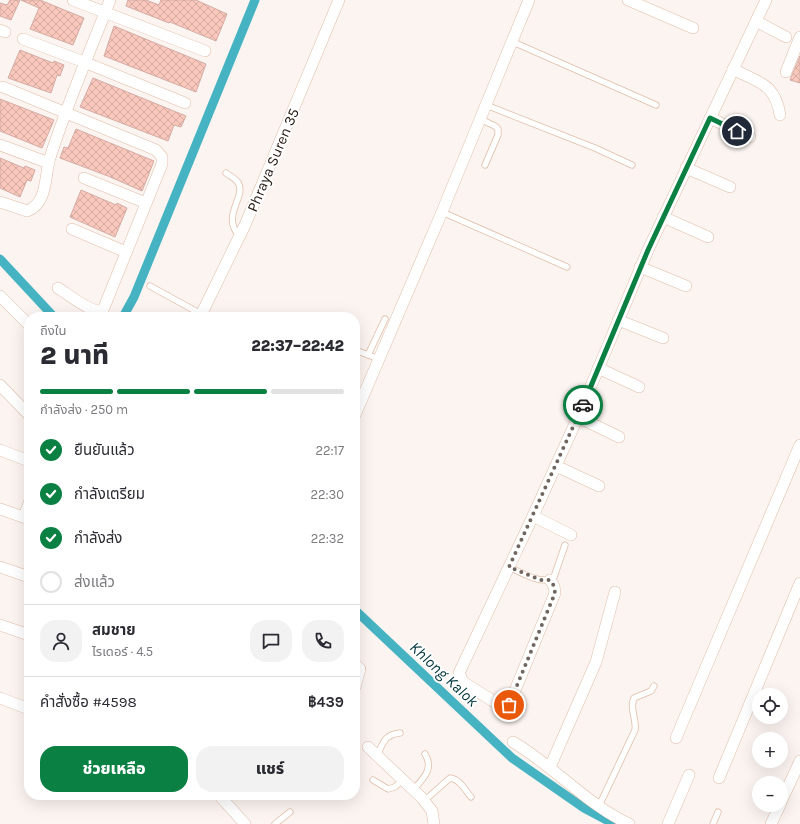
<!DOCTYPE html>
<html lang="th">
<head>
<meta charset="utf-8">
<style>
  :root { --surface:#fff; --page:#f2f2f3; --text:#2b2b33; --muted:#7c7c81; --line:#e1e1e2; --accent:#0b8043 }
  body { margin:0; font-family:Karla,"Noto Sans Thai",sans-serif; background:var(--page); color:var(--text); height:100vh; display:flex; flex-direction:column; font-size:15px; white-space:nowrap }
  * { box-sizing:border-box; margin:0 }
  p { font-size:13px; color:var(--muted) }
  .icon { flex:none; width:22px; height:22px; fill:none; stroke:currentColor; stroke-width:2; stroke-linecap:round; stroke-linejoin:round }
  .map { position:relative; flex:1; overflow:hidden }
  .drawer { position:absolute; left:24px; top:312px; width:336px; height:488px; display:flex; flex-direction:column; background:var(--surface); border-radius:16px; box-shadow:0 4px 16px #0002 }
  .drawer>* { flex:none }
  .tools { position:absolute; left:752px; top:688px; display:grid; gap:8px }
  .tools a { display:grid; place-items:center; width:36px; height:36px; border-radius:50%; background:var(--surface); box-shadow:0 4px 16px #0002; font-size:20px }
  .pin { position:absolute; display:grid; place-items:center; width:34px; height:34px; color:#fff; margin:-17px; border:2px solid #fff; border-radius:50%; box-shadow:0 1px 4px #0007 }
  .courier { position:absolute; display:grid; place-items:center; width:40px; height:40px; margin:-20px; border:3px solid #0b8043; border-radius:50%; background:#fff; color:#222; box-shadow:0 1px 5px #0007 }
  .summary em { font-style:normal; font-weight:800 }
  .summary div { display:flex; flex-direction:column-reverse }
  .summary { display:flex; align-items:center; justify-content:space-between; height:68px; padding:0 16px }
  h1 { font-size:26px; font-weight:800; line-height:30px }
  .bar { display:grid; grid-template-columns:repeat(4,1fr); gap:6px 4px; align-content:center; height:48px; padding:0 16px }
  .bar i { height:5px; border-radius:3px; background:var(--line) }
  .bar .selected { background:var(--accent) }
  .bar p { grid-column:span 4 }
  .line { display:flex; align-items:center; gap:10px; padding:0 16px; border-top:1px solid var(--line) }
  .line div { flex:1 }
  .round { display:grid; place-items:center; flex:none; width:42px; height:42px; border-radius:16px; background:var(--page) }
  ol { padding:0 16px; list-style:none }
  li { display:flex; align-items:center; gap:12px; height:44px }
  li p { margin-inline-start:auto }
  li .icon { padding:4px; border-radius:50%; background:var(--accent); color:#fff; stroke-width:4 }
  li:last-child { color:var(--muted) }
  li i { width:22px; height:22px; border:2px solid var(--line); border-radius:50% }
  .cta { display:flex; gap:8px; margin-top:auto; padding:8px 16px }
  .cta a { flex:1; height:46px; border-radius:16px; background:var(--accent); color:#fff; font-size:16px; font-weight:800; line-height:46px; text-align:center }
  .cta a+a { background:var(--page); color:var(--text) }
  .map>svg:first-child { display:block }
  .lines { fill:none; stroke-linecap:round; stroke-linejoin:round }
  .canal { stroke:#45b3c2; stroke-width:9 }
  .building { fill:url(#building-cross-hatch); stroke:#d4aca4 }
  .lane-casing { stroke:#e0bda8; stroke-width:7 }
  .street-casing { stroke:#e0bda8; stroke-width:12 }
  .lane { stroke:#fff; stroke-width:5.5 }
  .street { stroke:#fff; stroke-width:11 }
  .done { stroke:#716760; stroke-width:4; stroke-dasharray:0 7.2 }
  .route { stroke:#0b8043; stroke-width:5 }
  .labels { text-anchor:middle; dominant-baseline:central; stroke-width:4; stroke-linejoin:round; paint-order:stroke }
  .street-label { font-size:15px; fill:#271b13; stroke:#fff }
  .water-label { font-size:16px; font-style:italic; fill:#03383f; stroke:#fff }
</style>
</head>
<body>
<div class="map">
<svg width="800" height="824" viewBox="0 0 800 824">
  <defs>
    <pattern id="building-cross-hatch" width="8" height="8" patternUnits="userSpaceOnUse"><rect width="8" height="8" fill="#f9c7bc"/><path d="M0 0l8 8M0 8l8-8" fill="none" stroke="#d5aaa1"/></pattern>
  </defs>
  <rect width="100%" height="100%" fill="#fbf4f0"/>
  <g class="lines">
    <g class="canal">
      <polyline points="0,259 54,317"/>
      <polyline points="123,317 134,297 255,0"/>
      <polyline points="355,610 512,758 584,808 614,824"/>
    </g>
  </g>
  <g class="building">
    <polygon points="10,0 20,0 11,20 0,16 0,3 7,5"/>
    <polygon points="21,0 40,0 84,18 73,45 30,29 39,8"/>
    <polygon points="128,0 146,0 159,5 161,0 196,0 227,14 216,41 170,22 169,23 126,6"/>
    <polygon points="114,26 206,64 196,92 104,56"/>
    <polygon points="20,50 53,63 54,61 64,65 60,76 57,75 51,93 8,78"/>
    <polygon points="800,56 800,83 790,80"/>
    <polygon points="93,78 186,116 181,127 174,125 168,141 80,107"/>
    <polygon points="0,99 54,120 42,148 0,131"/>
    <polygon points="76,129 154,161 142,191 108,176 60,158 64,147 68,148"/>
    <polygon points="0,158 24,168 25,166 35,170 31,181 27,180 20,197 0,188"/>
    <polygon points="81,190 116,205 117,203 127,208 115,237 70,217"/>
  </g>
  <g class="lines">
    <defs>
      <g id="lane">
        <polyline points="513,42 656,105"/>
        <polyline points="486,105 595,148 632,165"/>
        <polyline points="480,119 495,126 498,129 498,135 485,165"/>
        <path d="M226,173C230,176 234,178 237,181C249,196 219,215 240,237"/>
        <polyline points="442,212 567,267"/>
        <polyline points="150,286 201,314"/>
        <polyline points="355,350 379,359"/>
        <polyline points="368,355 385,319"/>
        <path d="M509,567C521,572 542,586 554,577L565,545"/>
        <path d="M377,755C384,742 384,735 400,733"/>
        <polyline points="373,780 388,789 395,787 403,779"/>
        <path d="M414,789C424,778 434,768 425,754"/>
        <polyline points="167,796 168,795"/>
        <path d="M424,801L450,778C460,779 465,790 471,797"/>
        <path d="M599,806L635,730C637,719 629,709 634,698L651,691L654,686"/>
        <polyline points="275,824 290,812"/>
        <polyline points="713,824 718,812"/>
      </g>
      <g id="street">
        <polyline points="73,0 205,51"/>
        <polyline points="628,0 693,28"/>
        <polyline points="756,21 786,37"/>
        <polyline points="0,30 5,32"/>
        <polyline points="23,39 84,62 185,103"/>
        <path d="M733,69C759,83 775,83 780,115"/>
        <polyline points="786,72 800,37"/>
        <path d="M3,87L156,150L162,157V164L103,310C93,315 68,294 58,288"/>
        <polyline points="710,118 750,137"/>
        <polyline points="0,145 49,163"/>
        <polyline points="686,168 730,187"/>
        <polyline points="84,178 146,203"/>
        <path d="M0,202L27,211C47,204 45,177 49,161C66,106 89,54 110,0"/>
        <polyline points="663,217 708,237"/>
        <polyline points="72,229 126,252"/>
        <polyline points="640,267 686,286"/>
        <polyline points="0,296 29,325"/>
        <polyline points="200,317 245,225 339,0"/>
        <polyline points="618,320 663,338"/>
        <polyline points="598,368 639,387"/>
        <polyline points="0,385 29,415"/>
        <polyline points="355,415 442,212 529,0"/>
        <polyline points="578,417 619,437"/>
        <polyline points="0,450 29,461"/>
        <polyline points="556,466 599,486"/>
        <polyline points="0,509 29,519"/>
        <polyline points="533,516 459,673 463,682 504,708 509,705 555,593 554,586 550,580"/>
        <polyline points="24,517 29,503"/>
        <polyline points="571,535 533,516 578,417 648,250 766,0"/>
        <polyline points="0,567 29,577"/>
        <polyline points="0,625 29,635"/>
        <polyline points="355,664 360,669 355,687"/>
        <polyline points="0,698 29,709"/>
        <polyline points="676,738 800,445"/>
        <path d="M513,742C554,766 586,804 629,824"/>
        <polyline points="368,747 422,798 432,811 434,824"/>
        <polyline points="550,767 596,662 615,592"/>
        <polyline points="719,778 800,583"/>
        <polyline points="219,795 245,824"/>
        <polyline points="781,802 800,761"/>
        <polyline points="668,824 689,775"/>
        <polyline points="771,824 780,805"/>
      </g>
    </defs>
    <use href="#lane" class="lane-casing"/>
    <use href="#street" class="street-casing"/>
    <use href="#lane" class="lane"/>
    <use href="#street" class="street"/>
  </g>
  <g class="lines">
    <polyline class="done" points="509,705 555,593 554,586 550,580 541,580 509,567 583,405"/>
    <polyline class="route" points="583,405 648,250 710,118 737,131"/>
  </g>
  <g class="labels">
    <g class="street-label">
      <text transform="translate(273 160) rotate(-67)">Phraya Suren 35</text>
    </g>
    <g class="water-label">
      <text transform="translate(444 674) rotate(43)">Khlong Kalok</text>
    </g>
  </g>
</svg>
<div class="tools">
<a><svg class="icon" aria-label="locate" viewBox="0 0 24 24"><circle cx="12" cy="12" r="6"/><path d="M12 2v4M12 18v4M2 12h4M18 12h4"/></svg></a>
<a>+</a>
<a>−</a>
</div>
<div class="pin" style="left:509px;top:705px;background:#ea580c"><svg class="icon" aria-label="bag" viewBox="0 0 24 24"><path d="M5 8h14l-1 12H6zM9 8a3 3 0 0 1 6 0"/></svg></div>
<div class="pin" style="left:737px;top:131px;background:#1f2937"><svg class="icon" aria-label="home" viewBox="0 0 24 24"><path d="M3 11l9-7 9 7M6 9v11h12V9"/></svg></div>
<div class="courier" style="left:583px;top:405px"><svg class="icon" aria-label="car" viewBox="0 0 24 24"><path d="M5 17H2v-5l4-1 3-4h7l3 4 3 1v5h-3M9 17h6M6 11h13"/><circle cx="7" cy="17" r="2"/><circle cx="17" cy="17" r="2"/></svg></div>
<section class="drawer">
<div class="summary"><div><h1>2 นาที</h1><p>ถึงใน</p></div><em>22:37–22:42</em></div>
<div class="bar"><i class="selected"></i><i class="selected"></i><i class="selected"></i><i></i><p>กำลังส่ง · 250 m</p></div>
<ol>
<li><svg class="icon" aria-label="check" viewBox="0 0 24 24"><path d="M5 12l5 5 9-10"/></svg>ยืนยันแล้ว<p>22:17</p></li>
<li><svg class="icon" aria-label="check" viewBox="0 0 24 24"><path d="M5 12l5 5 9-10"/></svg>กำลังเตรียม<p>22:30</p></li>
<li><svg class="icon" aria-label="check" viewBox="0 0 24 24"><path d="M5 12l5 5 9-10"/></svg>กำลังส่ง<p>22:32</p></li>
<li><i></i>ส่งแล้ว</li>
</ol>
<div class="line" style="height:72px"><a class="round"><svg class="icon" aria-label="person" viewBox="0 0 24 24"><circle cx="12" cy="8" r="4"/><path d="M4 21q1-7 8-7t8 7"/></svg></a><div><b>สมชาย</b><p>ไรเดอร์ · 4.5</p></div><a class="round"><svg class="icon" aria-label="chat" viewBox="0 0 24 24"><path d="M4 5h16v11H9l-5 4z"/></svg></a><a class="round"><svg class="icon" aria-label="phone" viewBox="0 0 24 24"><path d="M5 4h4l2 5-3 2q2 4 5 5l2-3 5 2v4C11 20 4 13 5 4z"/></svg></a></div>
<div class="line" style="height:52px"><div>คำสั่งซื้อ #4598</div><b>฿439</b></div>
<div class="cta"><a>ช่วยเหลือ</a><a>แชร์</a></div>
</section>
</div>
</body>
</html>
